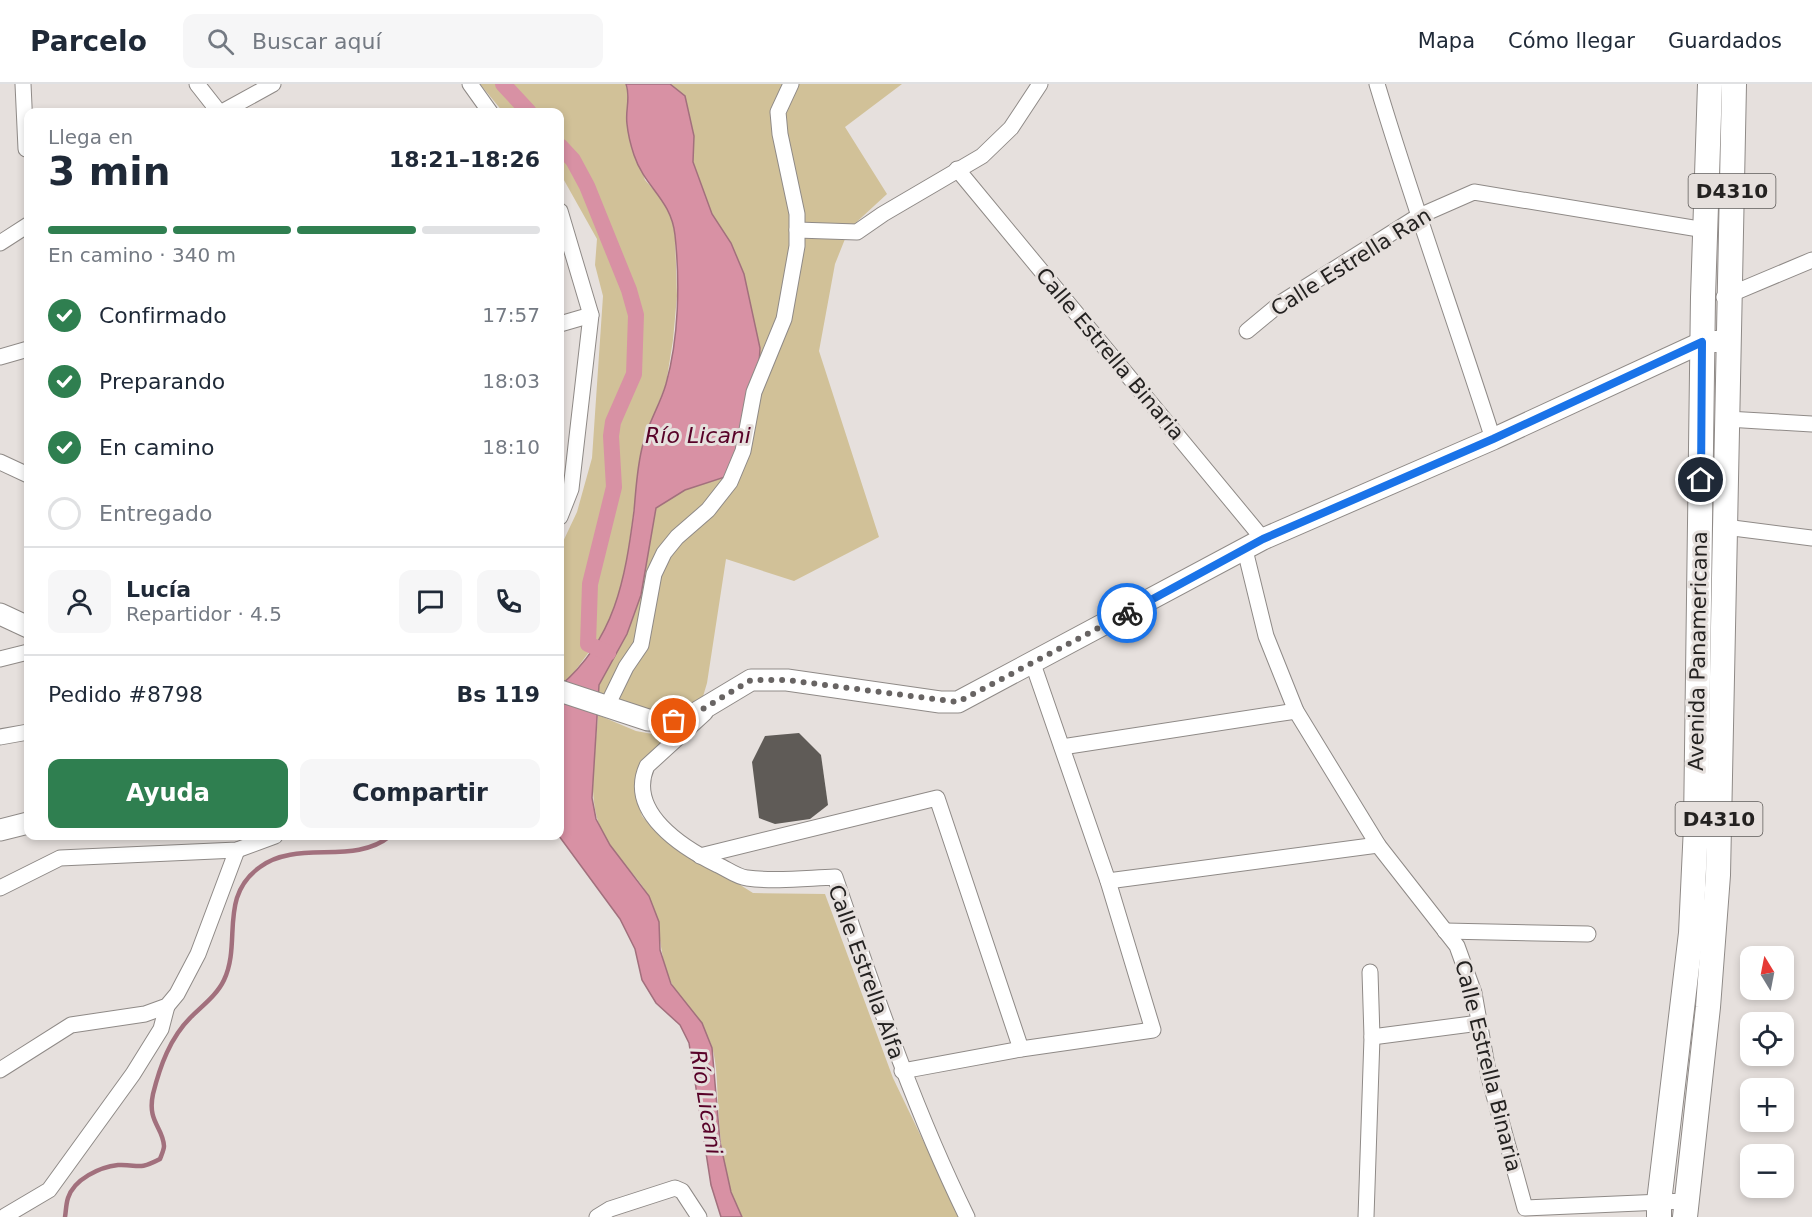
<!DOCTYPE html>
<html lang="es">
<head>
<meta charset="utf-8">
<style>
  :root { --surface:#fff; --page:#f6f6f7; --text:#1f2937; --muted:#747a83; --line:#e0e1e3; --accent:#2f7f50 }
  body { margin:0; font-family:"DejaVu Sans",sans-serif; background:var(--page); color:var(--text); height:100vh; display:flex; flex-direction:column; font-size:22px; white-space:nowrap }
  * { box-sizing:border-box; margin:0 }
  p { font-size:20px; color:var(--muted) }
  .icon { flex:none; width:33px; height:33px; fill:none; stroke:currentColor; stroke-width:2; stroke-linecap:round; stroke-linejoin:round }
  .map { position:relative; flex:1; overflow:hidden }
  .drawer { position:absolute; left:24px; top:24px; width:540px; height:732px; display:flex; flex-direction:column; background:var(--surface); border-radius:12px; box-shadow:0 3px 9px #0003 }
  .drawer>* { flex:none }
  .needle { width:39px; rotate:350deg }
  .controls { position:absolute; left:1740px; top:862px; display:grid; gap:12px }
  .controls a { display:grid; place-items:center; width:54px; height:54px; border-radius:12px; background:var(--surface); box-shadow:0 3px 9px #0003; font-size:30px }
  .pin { position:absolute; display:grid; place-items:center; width:51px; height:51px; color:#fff; margin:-26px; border:3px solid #fff; border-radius:50%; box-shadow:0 2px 6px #0007 }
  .courier { position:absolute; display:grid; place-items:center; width:60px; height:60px; margin:-30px; border:4px solid #1a73e8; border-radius:50%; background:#fff; color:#222; box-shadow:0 2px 8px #0007 }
  .head em { font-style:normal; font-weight:700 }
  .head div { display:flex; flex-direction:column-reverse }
  .head { display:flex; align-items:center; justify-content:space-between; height:102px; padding:0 24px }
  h1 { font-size:39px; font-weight:700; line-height:45px }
  .bar { display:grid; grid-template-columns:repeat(4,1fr); gap:9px 6px; align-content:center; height:72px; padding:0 24px }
  .bar i { height:8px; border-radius:4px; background:var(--line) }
  .bar .active { background:var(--accent) }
  .bar p { grid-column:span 4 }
  .line { display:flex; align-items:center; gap:15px; padding:0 24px; border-top:2px solid var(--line) }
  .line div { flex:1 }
  .round { display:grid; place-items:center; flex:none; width:63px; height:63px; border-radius:12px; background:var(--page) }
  ol { padding:0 24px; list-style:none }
  li { display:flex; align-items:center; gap:18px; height:66px }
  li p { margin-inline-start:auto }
  li .icon { padding:6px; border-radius:50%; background:var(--accent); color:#fff; stroke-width:4 }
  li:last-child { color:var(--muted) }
  li i { width:33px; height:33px; border:3px solid var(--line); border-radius:50% }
  .primary-button { display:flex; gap:12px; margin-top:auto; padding:12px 24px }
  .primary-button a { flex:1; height:69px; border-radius:12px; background:var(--accent); color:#fff; font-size:24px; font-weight:700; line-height:69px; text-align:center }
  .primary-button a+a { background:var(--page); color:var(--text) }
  header { display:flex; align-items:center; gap:36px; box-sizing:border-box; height:84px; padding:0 30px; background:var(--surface); border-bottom:2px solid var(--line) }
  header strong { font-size:28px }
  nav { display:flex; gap:33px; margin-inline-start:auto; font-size:21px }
  .search { width:420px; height:54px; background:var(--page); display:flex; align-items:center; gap:15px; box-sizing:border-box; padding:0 21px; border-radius:12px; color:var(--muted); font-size:22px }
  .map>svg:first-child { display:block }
  .green { fill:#d1c198 }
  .water { fill:#d891a4; stroke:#a2707d; stroke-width:1.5 }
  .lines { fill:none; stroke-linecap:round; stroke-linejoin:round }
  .stream { stroke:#a2707d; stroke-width:4.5 }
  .canal { stroke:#d891a4; stroke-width:16 }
  .building { fill:#5f5b57 }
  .street-casing { stroke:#8f8a87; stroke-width:17 }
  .secondary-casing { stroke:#8f8a87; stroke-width:23 }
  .primary-casing { stroke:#8f8a87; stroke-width:26 }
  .street { stroke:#fff; stroke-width:15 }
  .secondary { stroke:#fff; stroke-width:21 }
  .primary { stroke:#fff; stroke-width:24 }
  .done { stroke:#686463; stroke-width:6; stroke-dasharray:0 10.8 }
  .route { stroke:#1a73e8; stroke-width:8 }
  .labels { text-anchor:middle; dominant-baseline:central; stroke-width:6; stroke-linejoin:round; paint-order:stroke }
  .shield { fill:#e6e0dd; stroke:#5e5b59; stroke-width:1.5 }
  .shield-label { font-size:20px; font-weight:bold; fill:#242221 }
  .street-label { font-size:21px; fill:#242221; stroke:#e6e0dd }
  .water-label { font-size:22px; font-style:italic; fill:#580228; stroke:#e6e0dd }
</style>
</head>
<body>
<header>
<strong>Parcelo</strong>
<div class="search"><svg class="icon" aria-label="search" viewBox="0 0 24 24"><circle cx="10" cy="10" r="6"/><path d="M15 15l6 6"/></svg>Buscar aquí</div>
<nav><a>Mapa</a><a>Cómo llegar</a><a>Guardados</a></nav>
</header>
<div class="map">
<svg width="1812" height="1133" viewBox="0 0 1812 1133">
  <rect width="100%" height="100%" fill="#e6e0dd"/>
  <g class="green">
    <polygon points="480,0 626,0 629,8 627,40 645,96 668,122 675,150 677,212 673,256 666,300 643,358 627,476 617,522 609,541 572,591 564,599 560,598 560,464 577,428 592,374 603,212 595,181 597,155 560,89 560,28 503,28"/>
    <polygon points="670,0 902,0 845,43 887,110 849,145 835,180 819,267 879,453 794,497 726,475 707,599 699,626 655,629 599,611 599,601 627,550 641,511 656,424 685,406 725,393 750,221 744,190 731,159 712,130 693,78 694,52 685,12"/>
    <path d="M598,631L636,647L674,654L648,674L637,687L635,708L642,732L656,748L753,809L825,810L893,994L941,1094L964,1133H742C723,1098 720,1057 718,1018C717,1000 717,980 712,963C704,938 684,925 673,902C658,874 662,843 650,815C641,796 623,780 611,764C583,724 595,677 598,631Z"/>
  </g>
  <path class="water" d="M626,0H670L685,12L694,52L693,78L712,130L731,159L744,190L760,264L758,297L749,344L725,393L685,406L656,424L641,511L627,550L599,601L592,714L596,735L610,761L649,812L659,838L660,866L671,900L702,939L712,964L720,1058L731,1108L742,1133H721L711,1101L689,959L680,941L656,919L642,896L635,865L620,835L559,752L560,602C615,555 625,496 634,427C636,405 637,382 643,360C648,339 660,321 666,300C679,254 680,198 675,151C671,115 645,104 634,71C631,62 628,50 627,40C625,26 631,14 626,0Z"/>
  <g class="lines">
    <path class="stream" d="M65,1133C66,1127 66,1120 68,1114C74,1095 100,1083 118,1081C139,1080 137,1087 160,1075C161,1072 164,1066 164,1062C163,1043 147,1038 153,1010C160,982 170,954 191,933C202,922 217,911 224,896C242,858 218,813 260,783C297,755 354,782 390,752"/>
    <g class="canal">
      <polyline points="503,0 529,28"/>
      <polyline points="560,62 573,76 587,102 629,206 636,231 634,290 613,338 611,352 614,403 590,500 588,560 608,569"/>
    </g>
  </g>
  <polygon class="building" points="799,649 821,671 828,721 810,735 775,740 759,734 752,678 765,652"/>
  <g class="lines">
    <defs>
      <g id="street">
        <polyline points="23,0 26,65"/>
        <polyline points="197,0 219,28"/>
        <polyline points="470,0 490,28"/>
        <path d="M1377,0C1413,120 1455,236 1493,355"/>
        <polyline points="222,28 273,0"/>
        <polyline points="957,85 1263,455"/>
        <polyline points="560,127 591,231 571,405 560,433"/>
        <polyline points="797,146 857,148 883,130 982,72 1011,44 1040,0"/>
        <polyline points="0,159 28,141"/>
        <polyline points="1724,213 1812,176"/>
        <polyline points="560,240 591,231"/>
        <polyline points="1247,247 1282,218 1417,133 1474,108 1705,146"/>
        <polyline points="0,273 28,265"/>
        <polyline points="1727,335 1812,340"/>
        <polyline points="0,378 28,391"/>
        <polyline points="1725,443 1812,454"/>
        <polyline points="1245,466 1266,552 1296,627 1378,761 1457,862 1474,909 1489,993 1525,1124 1685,1117"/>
        <polyline points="0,575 28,568"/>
        <polyline points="607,622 626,583 641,561 654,490 664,469 677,453 708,426 730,398 743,367 754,308 784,235 797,162 797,130 780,50 778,28 791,0"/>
        <path d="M705,629L647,682C626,728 683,764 718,781C727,785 737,793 747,794C775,798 807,794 835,793C875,909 913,1023 967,1133"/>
        <polyline points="0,653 28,648"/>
        <polyline points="1062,663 1296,627"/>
        <polyline points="700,772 937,714 1021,965"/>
        <polyline points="1108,797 1378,761"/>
        <polyline points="0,804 60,774 237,766 275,752"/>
        <polyline points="1445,847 1588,850"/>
        <polyline points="1372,953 1479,939"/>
        <polyline points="0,986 71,941 145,930 167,922 177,910 198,870 237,766"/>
        <polyline points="902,987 1021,965 1153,946 1108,797 1033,580"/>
        <polyline points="5,1132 49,1106 133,990 161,945 167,922"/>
        <polyline points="597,1133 610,1125 675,1104 682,1107 699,1133"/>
        <polyline points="1366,1133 1372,953 1370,888"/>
      </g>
      <g id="secondary">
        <polyline points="0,530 28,543"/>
        <polyline points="560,607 648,636 673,637 691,632 751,596 787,596 940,618 958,618 1263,455 1493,355 1703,258 1729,257"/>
        <polyline points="0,746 28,739"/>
      </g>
      <g id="primary">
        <polyline points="1659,1133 1659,1118 1691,849 1696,742 1703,213 1710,0"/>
        <polyline points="1685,1133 1708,923 1718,791 1734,0"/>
      </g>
    </defs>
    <use href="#street" class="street-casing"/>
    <use href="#secondary" class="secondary-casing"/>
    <use href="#primary" class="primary-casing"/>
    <use href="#street" class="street"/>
    <use href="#secondary" class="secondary"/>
    <use href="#primary" class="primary"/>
  </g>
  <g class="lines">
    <polyline class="done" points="674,637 691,632 751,596 787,596 958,618 1127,529"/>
    <polyline class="route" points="1127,529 1263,455 1493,355 1702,258 1701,396"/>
  </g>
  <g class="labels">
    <g class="shield">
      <rect x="1688.5" y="90" width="87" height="34" rx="4.5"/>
      <rect x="1675.5" y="718" width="87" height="34" rx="4.5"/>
    </g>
    <g class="shield-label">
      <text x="1732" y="107">D4310</text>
      <text x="1719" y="735">D4310</text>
    </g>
    <g class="street-label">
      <text transform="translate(1351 178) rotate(-32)">Calle Estrella Ran</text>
      <text transform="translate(1110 270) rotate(50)">Calle Estrella Binaria</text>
      <text transform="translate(1698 567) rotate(-89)">Avenida Panamericana</text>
      <text transform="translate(866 888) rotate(70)">Calle Estrella Alfa</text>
      <text transform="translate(1488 982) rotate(76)">Calle Estrella Binaria</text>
    </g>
    <g class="water-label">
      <text x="698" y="351">Río Licani</text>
      <text transform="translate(706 1018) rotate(81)">Río Licani</text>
    </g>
  </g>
</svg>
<div class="controls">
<a><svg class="needle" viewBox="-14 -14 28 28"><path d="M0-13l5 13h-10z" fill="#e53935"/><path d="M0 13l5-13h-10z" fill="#747a83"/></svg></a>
<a><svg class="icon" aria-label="locate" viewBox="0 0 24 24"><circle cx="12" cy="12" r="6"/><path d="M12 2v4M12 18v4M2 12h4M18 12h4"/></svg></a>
<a>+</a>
<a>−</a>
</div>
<div class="pin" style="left:674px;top:637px;background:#ea580c"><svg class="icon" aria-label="bag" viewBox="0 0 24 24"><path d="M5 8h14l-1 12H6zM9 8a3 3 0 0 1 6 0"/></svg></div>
<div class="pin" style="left:1701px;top:396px;background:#1f2937"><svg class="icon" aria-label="home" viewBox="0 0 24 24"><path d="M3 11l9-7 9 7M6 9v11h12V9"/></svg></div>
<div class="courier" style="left:1127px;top:529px"><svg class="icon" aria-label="bike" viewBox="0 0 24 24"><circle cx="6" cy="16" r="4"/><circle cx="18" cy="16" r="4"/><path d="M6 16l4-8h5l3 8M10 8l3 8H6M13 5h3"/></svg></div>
<section class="drawer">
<div class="head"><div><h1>3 min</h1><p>Llega en</p></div><em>18:21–18:26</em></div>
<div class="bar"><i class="active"></i><i class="active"></i><i class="active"></i><i></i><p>En camino · 340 m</p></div>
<ol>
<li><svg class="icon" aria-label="check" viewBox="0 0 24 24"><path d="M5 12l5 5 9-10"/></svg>Confirmado<p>17:57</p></li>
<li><svg class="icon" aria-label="check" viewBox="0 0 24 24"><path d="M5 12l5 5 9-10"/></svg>Preparando<p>18:03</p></li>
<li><svg class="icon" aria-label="check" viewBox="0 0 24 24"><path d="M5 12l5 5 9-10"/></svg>En camino<p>18:10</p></li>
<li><i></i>Entregado</li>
</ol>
<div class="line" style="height:108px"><a class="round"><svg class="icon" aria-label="person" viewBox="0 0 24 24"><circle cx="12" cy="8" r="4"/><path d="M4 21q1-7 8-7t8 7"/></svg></a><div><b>Lucía</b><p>Repartidor · 4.5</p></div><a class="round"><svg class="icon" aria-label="chat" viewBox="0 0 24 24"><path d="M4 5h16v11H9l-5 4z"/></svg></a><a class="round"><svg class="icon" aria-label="phone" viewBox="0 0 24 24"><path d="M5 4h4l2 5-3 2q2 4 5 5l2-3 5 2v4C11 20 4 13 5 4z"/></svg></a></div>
<div class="line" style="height:78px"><div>Pedido #8798</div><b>Bs 119</b></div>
<div class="primary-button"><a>Ayuda</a><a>Compartir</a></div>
</section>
</div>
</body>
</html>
